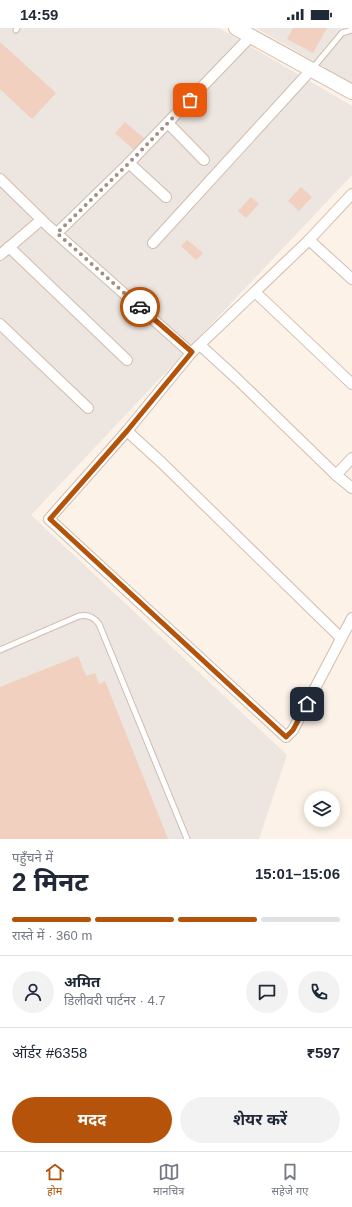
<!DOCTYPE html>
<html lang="hi">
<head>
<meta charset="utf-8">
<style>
  :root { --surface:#fff; --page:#f2f2f3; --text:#1f2937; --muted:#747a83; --line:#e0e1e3; --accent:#b45309 }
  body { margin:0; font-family:Helvetica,"Noto Sans Devanagari",sans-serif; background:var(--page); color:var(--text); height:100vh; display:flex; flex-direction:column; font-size:15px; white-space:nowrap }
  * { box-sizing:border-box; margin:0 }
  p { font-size:13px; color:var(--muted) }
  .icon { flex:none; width:22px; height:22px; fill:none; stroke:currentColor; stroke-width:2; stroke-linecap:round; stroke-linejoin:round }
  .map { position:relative; height:811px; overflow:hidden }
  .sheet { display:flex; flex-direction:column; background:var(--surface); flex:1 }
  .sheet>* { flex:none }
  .fabs { position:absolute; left:304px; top:763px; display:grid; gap:8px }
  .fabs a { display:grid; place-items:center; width:36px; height:36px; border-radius:50%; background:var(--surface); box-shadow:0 2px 10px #0003; font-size:20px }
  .pin { position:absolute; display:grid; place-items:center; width:34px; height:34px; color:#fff; margin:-17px; border-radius:8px; box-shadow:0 2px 6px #0006 }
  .courier { position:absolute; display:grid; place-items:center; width:40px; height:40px; margin:-20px; border:3px solid #b45309; border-radius:50%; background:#fff; color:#222; box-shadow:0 1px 5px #0007 }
  .overview em { font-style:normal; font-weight:700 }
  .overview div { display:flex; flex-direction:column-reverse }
  .overview { display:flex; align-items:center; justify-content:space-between; height:68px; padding:0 12px }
  h1 { font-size:26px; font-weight:700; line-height:30px }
  .bar { display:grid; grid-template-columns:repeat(4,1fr); gap:6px 4px; align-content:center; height:48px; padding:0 12px }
  .bar i { height:5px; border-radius:3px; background:var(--line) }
  .bar .current { background:var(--accent) }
  .bar p { grid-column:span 4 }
  .line { display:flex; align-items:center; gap:10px; padding:0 12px; border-top:1px solid var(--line) }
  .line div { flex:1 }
  .round { display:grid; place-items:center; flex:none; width:42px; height:42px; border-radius:21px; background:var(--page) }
  .button { display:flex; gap:8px; margin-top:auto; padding:8px 12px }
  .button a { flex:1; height:46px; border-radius:24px; background:var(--accent); color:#fff; font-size:16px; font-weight:700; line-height:46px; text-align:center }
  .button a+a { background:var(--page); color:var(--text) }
  .status { display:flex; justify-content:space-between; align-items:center; height:28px; padding:0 20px; background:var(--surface); direction:ltr }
  .status svg { height:11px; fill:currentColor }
  .tabs { display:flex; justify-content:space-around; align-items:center; height:56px; border-top:1px solid var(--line); background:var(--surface); font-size:11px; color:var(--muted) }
  .tabs a { display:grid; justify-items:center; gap:2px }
  .tabs .current { color:var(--accent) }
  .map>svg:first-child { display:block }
  .industrial { fill:#ece5e0 }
  .building { fill:#f1d0bf }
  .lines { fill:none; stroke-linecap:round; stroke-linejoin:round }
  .lane-casing { stroke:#d0bcaf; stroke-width:7 }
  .street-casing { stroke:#d0bcaf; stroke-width:12 }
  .secondary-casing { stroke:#d3bbad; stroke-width:16 }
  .lane { stroke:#fff; stroke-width:5 }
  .street { stroke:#fff; stroke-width:10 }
  .secondary { stroke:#fff; stroke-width:14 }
  .done { stroke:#a48e82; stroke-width:4; stroke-dasharray:0 7.2 }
  .route { stroke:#b45309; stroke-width:5 }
</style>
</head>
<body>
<div class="status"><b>14:59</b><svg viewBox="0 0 49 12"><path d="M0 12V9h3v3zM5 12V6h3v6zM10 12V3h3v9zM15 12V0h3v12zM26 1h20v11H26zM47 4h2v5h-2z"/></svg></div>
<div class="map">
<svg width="352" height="811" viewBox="0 0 352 811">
  <rect width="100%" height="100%" fill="#fcf2e7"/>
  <g class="industrial">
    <polygon points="0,0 219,0 352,78 352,147 31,487 287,727 259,811 0,811"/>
    <polygon points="256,0 352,0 352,55"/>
  </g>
  <g class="building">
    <polygon points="293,0 327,0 313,25 287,11"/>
    <polygon points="0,14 56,65 32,91 0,61"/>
    <polygon points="125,94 145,111 134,122 115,105"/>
    <polygon points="301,159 312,169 299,183 288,173"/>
    <polygon points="251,169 259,176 246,190 238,183"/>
    <polygon points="187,212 203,225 196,232 181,218"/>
    <polygon points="78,628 86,648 95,645 99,656 105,653 168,811 0,811 0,659"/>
  </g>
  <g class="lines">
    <defs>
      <g id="lane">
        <polyline points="16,2 17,0"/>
        <polyline points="312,41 342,5 352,2"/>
        <path d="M0,622L79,588C88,586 94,589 99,596L187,811"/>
      </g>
      <g id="street">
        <polyline points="168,95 204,132"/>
        <polyline points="129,135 166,169"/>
        <polyline points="0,151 48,198 191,325"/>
        <polyline points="352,166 309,212 191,325 127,403 49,491 286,709 293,702 352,590"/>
        <polyline points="57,205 129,135 251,8"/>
        <polyline points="309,212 352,251"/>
        <polyline points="153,215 311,42"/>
        <polyline points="9,219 127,332"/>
        <polyline points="0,227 41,192"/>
        <polyline points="255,264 352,356"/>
        <polyline points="0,296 88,380"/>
        <polyline points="200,317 236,350 336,447 352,460"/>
        <polyline points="127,403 162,435 341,610"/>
        <polyline points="336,447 352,430"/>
      </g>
      <polyline id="secondary" points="236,0 352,64"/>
    </defs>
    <use href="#lane" class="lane-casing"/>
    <use href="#street" class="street-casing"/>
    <use href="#secondary" class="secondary-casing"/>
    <use href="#lane" class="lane"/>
    <use href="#street" class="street"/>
    <use href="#secondary" class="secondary"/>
  </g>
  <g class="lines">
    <polyline class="done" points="140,279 57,205 129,135 190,72"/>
    <polyline class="route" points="140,279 192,324 127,403 50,491 286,709 293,702 307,676"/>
  </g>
</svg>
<div class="fabs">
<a><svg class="icon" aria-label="layers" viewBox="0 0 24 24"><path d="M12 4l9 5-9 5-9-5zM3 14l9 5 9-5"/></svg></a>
</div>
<div class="pin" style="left:190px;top:72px;background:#ea580c"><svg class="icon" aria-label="bag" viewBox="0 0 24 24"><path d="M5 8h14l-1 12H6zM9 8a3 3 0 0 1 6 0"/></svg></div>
<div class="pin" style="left:307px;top:676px;background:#1f2937"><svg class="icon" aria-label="home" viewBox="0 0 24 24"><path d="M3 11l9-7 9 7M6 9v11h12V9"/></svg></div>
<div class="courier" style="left:140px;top:279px"><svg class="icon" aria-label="car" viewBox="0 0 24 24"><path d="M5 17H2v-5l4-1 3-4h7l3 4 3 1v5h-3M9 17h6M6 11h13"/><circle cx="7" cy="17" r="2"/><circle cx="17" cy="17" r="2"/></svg></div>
</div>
<section class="sheet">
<div class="overview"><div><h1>2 मिनट</h1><p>पहुँचने में</p></div><em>15:01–15:06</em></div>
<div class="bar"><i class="current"></i><i class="current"></i><i class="current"></i><i></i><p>रास्ते में · 360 m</p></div>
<div class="line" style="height:72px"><a class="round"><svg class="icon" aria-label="person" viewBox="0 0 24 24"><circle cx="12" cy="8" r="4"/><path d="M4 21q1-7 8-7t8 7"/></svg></a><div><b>अमित</b><p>डिलीवरी पार्टनर · 4.7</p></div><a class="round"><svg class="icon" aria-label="chat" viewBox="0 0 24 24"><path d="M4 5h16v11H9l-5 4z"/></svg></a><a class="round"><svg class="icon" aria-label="phone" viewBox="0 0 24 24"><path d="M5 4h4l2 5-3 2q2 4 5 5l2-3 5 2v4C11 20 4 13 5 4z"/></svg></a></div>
<div class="line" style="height:52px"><div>ऑर्डर #6358</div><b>₹597</b></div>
<div class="button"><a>मदद</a><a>शेयर करें</a></div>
</section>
<nav class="tabs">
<a class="current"><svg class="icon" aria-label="home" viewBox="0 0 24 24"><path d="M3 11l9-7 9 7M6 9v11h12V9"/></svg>होम</a>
<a><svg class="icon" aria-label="map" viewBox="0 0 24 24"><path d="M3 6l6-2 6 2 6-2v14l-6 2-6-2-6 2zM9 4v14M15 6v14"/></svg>मानचित्र</a>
<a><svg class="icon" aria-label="saved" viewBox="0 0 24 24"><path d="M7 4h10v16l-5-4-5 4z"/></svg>सहेजे गए</a>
</nav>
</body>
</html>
